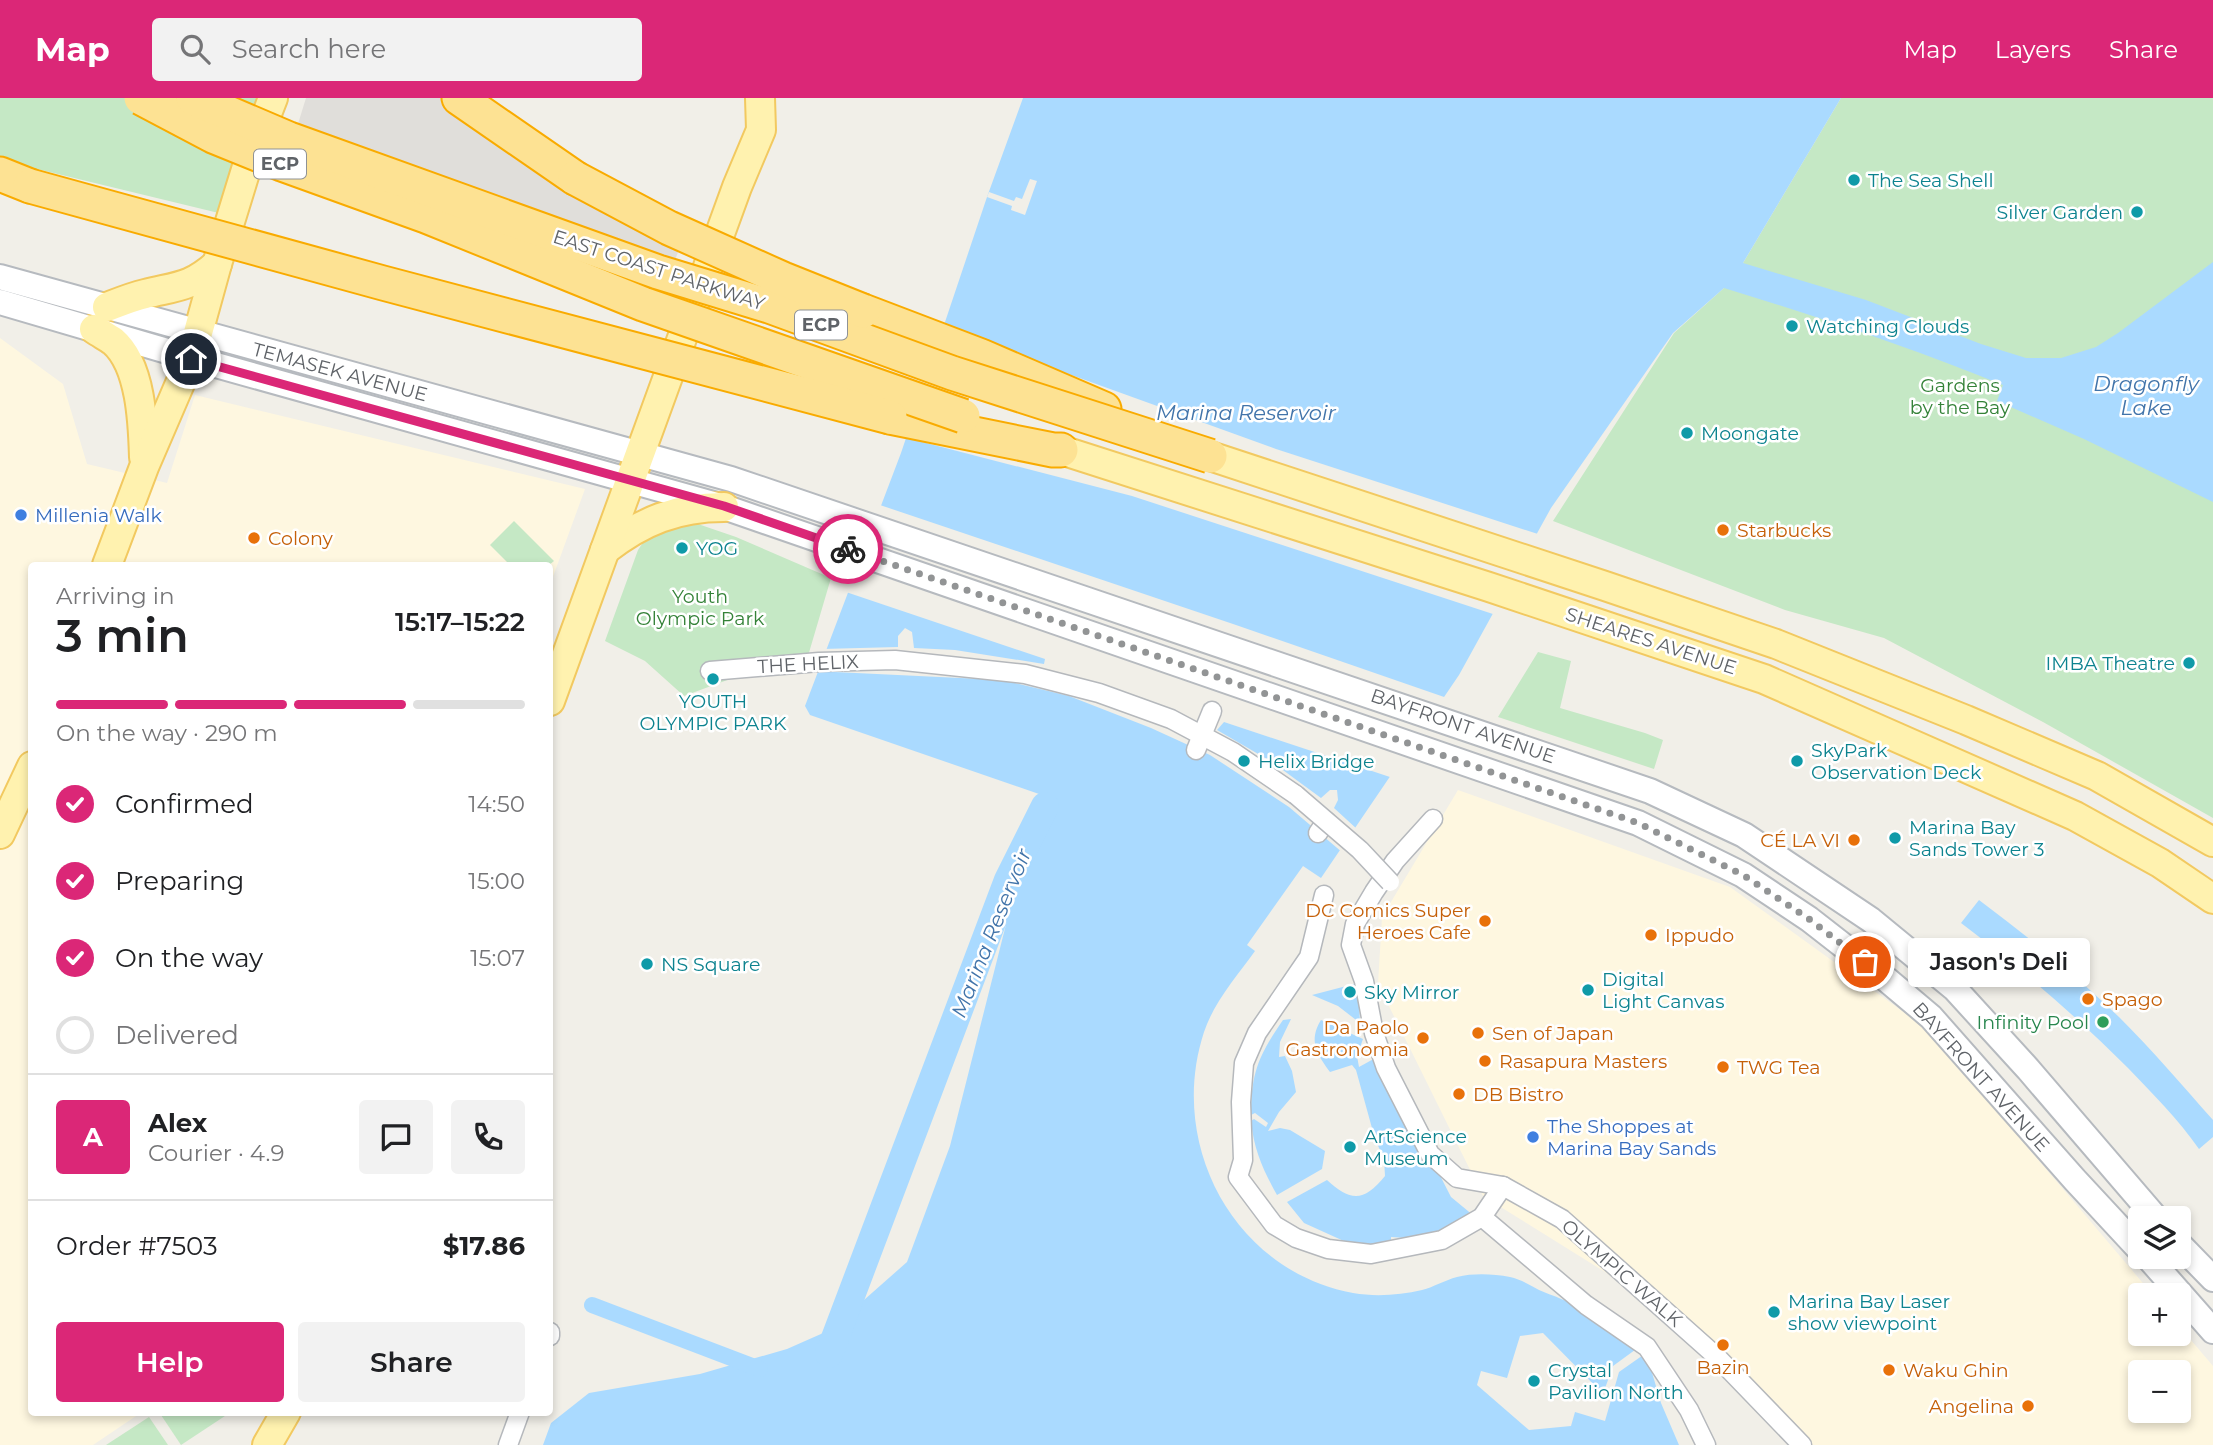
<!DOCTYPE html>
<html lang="en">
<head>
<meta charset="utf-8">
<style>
  :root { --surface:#fff; --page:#f2f2f2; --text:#202124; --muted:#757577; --line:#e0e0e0; --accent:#db2777 }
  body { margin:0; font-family:Montserrat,sans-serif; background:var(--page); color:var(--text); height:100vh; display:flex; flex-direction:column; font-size:26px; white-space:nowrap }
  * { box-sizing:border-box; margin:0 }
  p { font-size:23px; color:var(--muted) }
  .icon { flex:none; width:38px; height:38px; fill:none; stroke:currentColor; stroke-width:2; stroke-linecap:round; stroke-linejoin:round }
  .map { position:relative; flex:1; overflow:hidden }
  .sheet { position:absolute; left:28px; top:464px; width:525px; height:854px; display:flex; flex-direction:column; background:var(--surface); border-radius:7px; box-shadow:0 4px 10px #0003 }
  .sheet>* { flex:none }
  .tools { position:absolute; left:2128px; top:1108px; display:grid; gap:14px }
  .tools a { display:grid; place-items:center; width:63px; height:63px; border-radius:7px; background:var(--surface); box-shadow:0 4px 10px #0003; font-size:35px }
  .pin { position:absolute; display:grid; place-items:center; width:60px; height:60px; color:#fff; margin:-30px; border:4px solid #fff; border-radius:50%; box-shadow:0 2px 7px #0007 }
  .courier { position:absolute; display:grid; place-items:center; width:70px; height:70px; margin:-35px; border:5px solid #db2777; border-radius:50%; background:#fff; color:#222; box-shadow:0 2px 9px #0007 }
  .bubble { position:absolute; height:49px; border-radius:7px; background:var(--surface); box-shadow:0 4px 10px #0003; font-size:23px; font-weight:600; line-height:49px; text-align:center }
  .headline em { font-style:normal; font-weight:600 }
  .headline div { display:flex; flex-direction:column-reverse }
  .headline { display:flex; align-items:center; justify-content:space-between; height:119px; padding:0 28px }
  h1 { font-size:46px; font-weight:600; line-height:52px }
  .bar { display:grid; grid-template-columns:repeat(4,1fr); gap:10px 7px; align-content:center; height:84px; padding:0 28px }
  .bar i { height:9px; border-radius:5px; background:var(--line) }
  .bar .on { background:var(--accent) }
  .bar p { grid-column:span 4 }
  .line { display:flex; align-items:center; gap:18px; padding:0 28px; border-top:2px solid var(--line) }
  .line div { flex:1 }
  .round { display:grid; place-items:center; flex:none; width:74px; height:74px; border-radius:7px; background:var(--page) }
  ol { padding:0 28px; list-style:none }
  li { display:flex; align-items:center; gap:21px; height:77px }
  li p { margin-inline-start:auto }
  li .icon { padding:7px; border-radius:50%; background:var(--accent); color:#fff; stroke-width:4 }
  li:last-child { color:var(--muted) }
  li i { width:38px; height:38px; border:4px solid var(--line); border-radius:50% }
  .button { display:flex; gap:14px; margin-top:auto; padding:14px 28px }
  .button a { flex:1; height:80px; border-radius:7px; background:var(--accent); color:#fff; font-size:28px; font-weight:600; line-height:80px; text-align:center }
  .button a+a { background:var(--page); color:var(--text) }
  header { display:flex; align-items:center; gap:42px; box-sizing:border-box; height:98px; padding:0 35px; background:var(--accent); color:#fff }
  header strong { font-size:33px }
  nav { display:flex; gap:38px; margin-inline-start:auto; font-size:24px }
  .search { width:490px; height:63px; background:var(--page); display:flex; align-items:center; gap:18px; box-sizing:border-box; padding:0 24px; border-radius:7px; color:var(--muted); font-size:26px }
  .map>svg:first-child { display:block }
  .commercial { fill:#fef7e0; fill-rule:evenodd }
  .industrial { fill:#e0deda }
  .green { fill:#c5e8c5 }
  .water { fill:#aadaff }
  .pier { fill:#f1efe8 }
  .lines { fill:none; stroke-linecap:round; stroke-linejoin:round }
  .canal { stroke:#aadaff; stroke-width:16 }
  .river { stroke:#aadaff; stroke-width:28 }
  .street-casing { stroke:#b5b8bc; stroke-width:21 }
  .secondary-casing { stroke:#b6babf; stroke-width:28 }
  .primary-casing { stroke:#f2c960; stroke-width:32 }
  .highway-casing { stroke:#f9ab00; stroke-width:37 }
  .street { stroke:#fff; stroke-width:18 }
  .secondary { stroke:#fff; stroke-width:24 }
  .primary { stroke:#fff2af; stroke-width:28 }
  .highway { stroke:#fde293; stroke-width:33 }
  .street-bridge-casing { stroke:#b5b8bc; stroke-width:21; stroke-linecap:butt }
  .highway-bridge-casing { stroke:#f9ab00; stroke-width:37; stroke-linecap:butt }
  .street-bridge { stroke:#fff; stroke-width:18 }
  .highway-bridge { stroke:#fde293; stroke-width:33 }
  .done { stroke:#929495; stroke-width:7; stroke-dasharray:0 12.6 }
  .route { stroke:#db2777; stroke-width:9 }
  .culture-dot { fill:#0f9aa8; stroke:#fff; stroke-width:2.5 }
  .shop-dot { fill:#3f7fe0; stroke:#fff; stroke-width:2.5 }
  .food-dot { fill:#e8710a; stroke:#fff; stroke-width:2.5 }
  .leisure-dot { fill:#2e9e5b; stroke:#fff; stroke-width:2.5 }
  .labels { text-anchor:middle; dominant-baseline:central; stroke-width:5; stroke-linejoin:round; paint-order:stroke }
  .shield { fill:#fff; stroke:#8f9295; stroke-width:2 }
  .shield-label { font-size:18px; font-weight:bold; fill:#5f6368 }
  .culture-label { font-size:19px; fill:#0d838f; stroke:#fff; text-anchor:start }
  .street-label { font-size:19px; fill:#5f6368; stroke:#fff }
  .park-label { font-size:19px; fill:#348238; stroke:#fff }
  .shop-label { font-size:19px; fill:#366cbe; stroke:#fff; text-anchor:start }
  .food-label { font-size:19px; fill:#c56008; stroke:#fff; text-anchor:start }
  .leisure-label { font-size:19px; fill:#27864d; stroke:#fff; text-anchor:end }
  .water-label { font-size:21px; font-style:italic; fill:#4174aa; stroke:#fff }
</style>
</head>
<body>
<header>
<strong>Map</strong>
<div class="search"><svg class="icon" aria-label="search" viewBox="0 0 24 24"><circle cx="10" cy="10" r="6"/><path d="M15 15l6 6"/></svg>Search here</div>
<nav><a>Map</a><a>Layers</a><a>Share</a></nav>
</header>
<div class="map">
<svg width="2213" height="1347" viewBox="0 0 2213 1347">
  <rect width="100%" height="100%" fill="#f1efe8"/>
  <g class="commercial">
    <polygon points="0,240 63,286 87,366 167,385 195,297 585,391 550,487 550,467 32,467 32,1314 142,1314 93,1347 0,1347"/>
    <path d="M1458,692L1730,789L1927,931L2153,1197H2140V1236H2179V1228L2213,1268V1347H1798L1757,1288L1605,1174L1483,1098L1378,886L1382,819ZM2140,1274H2179V1312H2140Z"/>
  </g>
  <polygon class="industrial" points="306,0 472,0 687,131 663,193 515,138 288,58"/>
  <g class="green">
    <polygon points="0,0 272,0 231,118 0,62"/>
    <polygon points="1841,0 2213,0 2213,720 2043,624 1884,540 1785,512 1553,423 1674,235 1725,189 1743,165"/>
    <polygon points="514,423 554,463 549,467 510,467 490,447"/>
    <path d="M695,425L736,439L831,480L808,558L768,567L684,598L645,563L605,543L638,452C655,426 666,430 695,425Z"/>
    <polygon points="1538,554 1571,563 1560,610 1645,635 1663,642 1654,671 1498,619"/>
    <polygon points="159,1314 231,1314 181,1347"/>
    <polygon points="149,1319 168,1347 106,1347"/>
  </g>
  <g class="water">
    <path d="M1023,0H1841L1743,165L1866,202L1981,246L2026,260H2061L2096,249L2118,235L2213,164V404L2084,341L1997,303L2003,287C1912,250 1819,219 1724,190L1673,235L1551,410L1459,577L1321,780L1303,768L1247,847L1255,853C1237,878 1214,904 1204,934C1167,1047 1234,1173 1353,1195C1376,1199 1400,1197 1422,1192C1434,1189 1445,1182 1457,1179C1474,1175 1493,1176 1510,1179C1520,1181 1530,1187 1539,1192C1553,1198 1570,1203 1582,1212C1593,1219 1601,1228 1611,1235C1621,1242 1634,1246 1645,1251L1661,1305L1679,1347H543L551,1325L589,1295L700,1276L787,1251L830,1232L907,1164L950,1048L1039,696L810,617L805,608L901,355L987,99Z"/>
    <path d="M1979,802C2027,838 2076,877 2119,919C2152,952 2182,987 2213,1022V1039L2199,1051C2178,1021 2153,996 2128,970C2075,917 2020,870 1961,825Z"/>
    <polygon points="1358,885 1360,925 1338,908 1312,897"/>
    <path d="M1291,921L1280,944L1279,959L1285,958L1292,973L1296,994L1279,1014L1268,1033L1280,1030L1290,1032L1325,1053L1322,1071L1277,1097C1263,1072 1254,1052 1251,1023L1254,1021L1266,1029L1268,1025L1255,1015L1251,1017C1251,974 1259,957 1283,922Z"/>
    <path d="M1321,922L1363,941L1357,958L1359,969L1379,958L1451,1099L1474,1118L1407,1149L1406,1140L1391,1139V1145L1367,1150L1346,1144L1304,1125L1287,1104L1327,1082C1351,1104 1364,1104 1385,1078L1384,1061L1375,1041L1356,972L1352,967L1330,974C1317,956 1308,943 1321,922Z"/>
  </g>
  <g class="pier">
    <polygon points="1030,81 1037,83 1025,117 1011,112 1012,108 987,99 989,94 1014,103 1016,99 1022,101"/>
    <polygon points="939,229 1276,351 1541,437 1496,517 1132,398 903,339"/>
    <polygon points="877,406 1236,527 1447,600 1393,680 1224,624 1217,632 1272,664 1321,700 1330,692 1337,692 1338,702 1334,710 1358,732 1343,755 1289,709 1210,657 1151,630 1069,598 1002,582 814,573 822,551 898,549 898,538 905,530 912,534 914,550 955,552 1044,566 1045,561 843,493"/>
    <polygon points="1543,1235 1603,1296 1613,1268 1639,1249 1646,1255 1619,1274 1605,1323 1575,1314 1571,1328 1529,1332 1477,1287 1481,1273 1507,1280 1520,1238"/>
  </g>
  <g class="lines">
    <polyline class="canal" points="592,1207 760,1271"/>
    <polyline class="river" points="829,1256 1008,782 1045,708"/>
    <defs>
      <g id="street">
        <polyline points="710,573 819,564 895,562 1025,576 1099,595 1171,621 1233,654 1296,697"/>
        <polyline points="1196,652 1212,613"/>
        <polyline points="1433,721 1395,763 1374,794 1355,826 1351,847 1364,883 1374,935 1386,970 1430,1056 1457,1080 1503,1088 1562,1121 1717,1259 1802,1347"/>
        <polyline points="1318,735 1326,723"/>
        <polyline points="1324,797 1309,859 1257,935 1244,965 1241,1004 1243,1062 1238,1079 1274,1127 1296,1140 1328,1151 1371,1156 1442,1142 1482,1119 1503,1088"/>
        <polyline points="1482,1119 1586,1207 1647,1249 1689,1312 1706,1347"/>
        <polyline points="550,1234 550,1238"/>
        <polyline points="508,1347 520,1314"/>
      </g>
      <g id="secondary">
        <polyline points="0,179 731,381 1650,693 1744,737 1762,749 1871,822 1955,891 2028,971 2156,1120"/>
        <polyline points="0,204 191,260 724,409 1638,725 1743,777 1809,821 1886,881 1931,919 2075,1082 2140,1152"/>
        <polyline points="2179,1146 2213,1181"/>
        <polyline points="2147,1158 2213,1233"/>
      </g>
      <g id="primary">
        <path d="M107,209C120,204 132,199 145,196C177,188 190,190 217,166"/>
        <path d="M94,231C100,235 107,239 113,243C141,267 143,325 144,359"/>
        <polyline points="1061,352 1489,489 1764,581 2075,718 2160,765 2213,801"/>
        <polyline points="1210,358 1605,488 1776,546 1966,622 2097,678 2213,744"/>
        <path d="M605,452C642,423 677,409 724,409"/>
        <polyline points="107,467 144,369 191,260 217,166 248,65 273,0"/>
        <polyline points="550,603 737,89 761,32 760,0"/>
        <polyline points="0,736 32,668"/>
        <polyline points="267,1347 286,1314"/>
      </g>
      <g id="highway">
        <polyline points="459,0 575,80"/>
        <polyline points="0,76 30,88"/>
        <polyline points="863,213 981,258 1104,311"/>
        <polyline points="890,319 1053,352 1061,352"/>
      </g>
    </defs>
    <use href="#street" class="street-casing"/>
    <use href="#secondary" class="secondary-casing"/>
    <use href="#primary" class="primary-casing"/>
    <use href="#highway" class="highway-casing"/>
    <use href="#street" class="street"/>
    <use href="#secondary" class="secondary"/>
    <use href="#primary" class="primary"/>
    <use href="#highway" class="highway"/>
    <defs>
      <polyline id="street-bridge" points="1296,697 1360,752 1390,784"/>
      <g id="highway-bridge">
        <polyline points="141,0 213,38 282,66 426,118 643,206 963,318"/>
        <polyline points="193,0 289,41 658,174 769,208 952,275 1210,358"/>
        <polyline points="575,80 669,130 783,181 863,213"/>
        <polyline points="30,88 383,185 890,319"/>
      </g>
    </defs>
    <use href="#street-bridge" class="street-bridge-casing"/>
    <use href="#highway-bridge" class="highway-bridge-casing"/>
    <use href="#street-bridge" class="street-bridge"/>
    <use href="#highway-bridge" class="highway-bridge"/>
  </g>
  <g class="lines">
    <polyline class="done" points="848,451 1638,725 1743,777 1809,821 1865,864"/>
    <polyline class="route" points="191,261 724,408 848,451"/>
  </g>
  <g class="culture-dot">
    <circle cx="1854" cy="82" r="7"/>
    <circle cx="2137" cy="114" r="7"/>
    <circle cx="1792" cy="228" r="7"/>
    <circle cx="1687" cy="335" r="7"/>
    <circle cx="682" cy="450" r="7"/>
    <circle cx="2189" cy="565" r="7"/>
    <circle cx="713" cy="581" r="7"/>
    <circle cx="1244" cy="663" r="7"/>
    <circle cx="1797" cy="663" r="7"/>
    <circle cx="1895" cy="740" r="7"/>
    <circle cx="647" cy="866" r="7"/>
    <circle cx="1588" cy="892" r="7"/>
    <circle cx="1350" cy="894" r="7"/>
    <circle cx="1350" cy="1049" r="7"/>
    <circle cx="1774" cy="1214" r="7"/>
    <circle cx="1534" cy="1283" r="7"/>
  </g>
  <g class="shop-dot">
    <circle cx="21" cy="417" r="7"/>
    <circle cx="1533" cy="1039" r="7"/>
  </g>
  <g class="food-dot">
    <circle cx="1723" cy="432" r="7"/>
    <circle cx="254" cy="440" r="7"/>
    <circle cx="1854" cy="742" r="7"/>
    <circle cx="1485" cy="823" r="7"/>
    <circle cx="1651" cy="837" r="7"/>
    <circle cx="2088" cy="901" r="7"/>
    <circle cx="1478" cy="935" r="7"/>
    <circle cx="1423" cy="940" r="7"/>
    <circle cx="1485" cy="963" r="7"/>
    <circle cx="1723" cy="969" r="7"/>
    <circle cx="1459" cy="996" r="7"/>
    <circle cx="1723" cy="1247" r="7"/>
    <circle cx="1889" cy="1272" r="7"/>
    <circle cx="2028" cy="1308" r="7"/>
  </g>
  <circle class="leisure-dot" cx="2103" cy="924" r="7"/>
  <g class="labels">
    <g class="shield">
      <rect x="254" y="51.5" width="52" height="29" rx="5"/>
      <rect x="795" y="212.5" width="52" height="29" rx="5"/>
    </g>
    <g class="shield-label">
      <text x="280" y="66">ECP</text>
      <text x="821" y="227">ECP</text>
    </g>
    <g class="culture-label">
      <text x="1868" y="82">The Sea Shell</text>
      <text x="2123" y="114" text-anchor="end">Silver Garden</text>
      <text x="1806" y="228">Watching Clouds</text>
      <text x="1701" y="335">Moongate</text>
      <text x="696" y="450">YOG</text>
      <text x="2175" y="565" text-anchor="end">IMBA Theatre</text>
      <text x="713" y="603" text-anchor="middle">YOUTH<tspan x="713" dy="22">OLYMPIC PARK</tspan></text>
      <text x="1811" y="652">SkyPark<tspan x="1811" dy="22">Observation Deck</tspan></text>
      <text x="1258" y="663">Helix Bridge</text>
      <text x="1909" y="729">Marina Bay<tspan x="1909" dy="22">Sands Tower 3</tspan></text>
      <text x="661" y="866">NS Square</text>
      <text x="1602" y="881">Digital<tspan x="1602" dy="22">Light Canvas</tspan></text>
      <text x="1364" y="894">Sky Mirror</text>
      <text x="1364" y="1038">ArtScience<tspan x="1364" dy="22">Museum</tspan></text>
      <text x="1788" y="1203">Marina Bay Laser<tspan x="1788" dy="22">show viewpoint</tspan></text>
      <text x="1548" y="1272">Crystal<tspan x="1548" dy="22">Pavilion North</tspan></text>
    </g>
    <g class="street-label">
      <text transform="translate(659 172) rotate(18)">EAST COAST PARKWAY</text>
      <text transform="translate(340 274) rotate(15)">TEMASEK AVENUE</text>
      <text transform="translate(1651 543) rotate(18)">SHEARES AVENUE</text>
      <text transform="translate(808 566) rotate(-3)">THE HELIX</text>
      <text transform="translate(1463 628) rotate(19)">BAYFRONT AVENUE</text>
      <text transform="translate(1981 979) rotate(48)">BAYFRONT AVENUE</text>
      <text transform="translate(1622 1175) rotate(41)">OLYMPIC WALK</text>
    </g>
    <g class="park-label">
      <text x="1960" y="287">Gardens<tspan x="1960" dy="22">by the Bay</tspan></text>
      <text x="700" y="498">Youth<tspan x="700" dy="22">Olympic Park</tspan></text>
    </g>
    <g class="shop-label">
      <text x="35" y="417">Millenia Walk</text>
      <text x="1547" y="1028">The Shoppes at<tspan x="1547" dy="22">Marina Bay Sands</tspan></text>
    </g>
    <g class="food-label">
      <text x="1737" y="432">Starbucks</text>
      <text x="268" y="440">Colony</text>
      <text x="1840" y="742" text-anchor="end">CÉ LA VI</text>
      <text x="1471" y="812" text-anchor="end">DC Comics Super<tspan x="1471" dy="22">Heroes Cafe</tspan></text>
      <text x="1665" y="837">Ippudo</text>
      <text x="2102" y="901">Spago</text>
      <text x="1409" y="929" text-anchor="end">Da Paolo<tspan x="1409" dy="22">Gastronomia</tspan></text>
      <text x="1492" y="935">Sen of Japan</text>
      <text x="1499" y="963">Rasapura Masters</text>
      <text x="1737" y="969">TWG Tea</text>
      <text x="1473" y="996">DB Bistro</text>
      <text x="1723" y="1269" text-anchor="middle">Bazin</text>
      <text x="1903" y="1272">Waku Ghin</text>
      <text x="2014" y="1308" text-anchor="end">Angelina</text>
    </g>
    <g class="leisure-label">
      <text x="2089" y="924">Infinity Pool</text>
    </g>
    <g class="water-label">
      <text x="2146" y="285">Dragonfly<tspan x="2146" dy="24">Lake</tspan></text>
      <text x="1246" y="314">Marina Reservoir</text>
      <text transform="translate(991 835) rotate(-68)">Marina Reservoir</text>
    </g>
  </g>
</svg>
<div class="tools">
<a><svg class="icon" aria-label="layers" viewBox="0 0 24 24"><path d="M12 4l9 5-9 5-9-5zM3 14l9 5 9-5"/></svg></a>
<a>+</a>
<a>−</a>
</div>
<div class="pin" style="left:1865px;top:864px;background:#ea580c"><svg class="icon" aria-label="bag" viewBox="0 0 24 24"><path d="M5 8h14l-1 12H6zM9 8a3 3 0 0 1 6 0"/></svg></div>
<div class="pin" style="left:191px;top:261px;background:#1f2937"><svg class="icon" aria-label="home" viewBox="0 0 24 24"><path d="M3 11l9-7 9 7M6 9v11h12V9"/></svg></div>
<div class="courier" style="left:848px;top:451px"><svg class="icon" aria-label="bike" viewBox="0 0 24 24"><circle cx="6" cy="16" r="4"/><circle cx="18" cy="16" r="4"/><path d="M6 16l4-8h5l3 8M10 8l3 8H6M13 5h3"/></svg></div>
<div class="bubble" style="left:1908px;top:840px;width:182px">Jason's Deli</div>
<section class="sheet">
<div class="headline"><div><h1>3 min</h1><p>Arriving in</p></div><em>15:17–15:22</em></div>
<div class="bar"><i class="on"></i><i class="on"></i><i class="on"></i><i></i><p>On the way · 290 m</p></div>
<ol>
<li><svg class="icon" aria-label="check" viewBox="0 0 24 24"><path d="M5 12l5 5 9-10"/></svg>Confirmed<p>14:50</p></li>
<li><svg class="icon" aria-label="check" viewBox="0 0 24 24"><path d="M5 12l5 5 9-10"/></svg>Preparing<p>15:00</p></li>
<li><svg class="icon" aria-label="check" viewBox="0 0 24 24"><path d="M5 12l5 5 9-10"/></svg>On the way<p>15:07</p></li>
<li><i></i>Delivered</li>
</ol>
<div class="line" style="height:126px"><b class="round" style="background:var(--accent);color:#fff">A</b><div><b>Alex</b><p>Courier · 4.9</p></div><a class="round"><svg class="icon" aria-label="chat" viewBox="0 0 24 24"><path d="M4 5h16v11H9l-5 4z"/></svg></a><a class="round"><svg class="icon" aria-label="phone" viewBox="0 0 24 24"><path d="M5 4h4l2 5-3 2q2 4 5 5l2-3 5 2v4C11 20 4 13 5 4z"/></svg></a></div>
<div class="line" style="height:91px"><div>Order #7503</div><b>$17.86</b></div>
<div class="button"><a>Help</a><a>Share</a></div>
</section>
</div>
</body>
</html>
